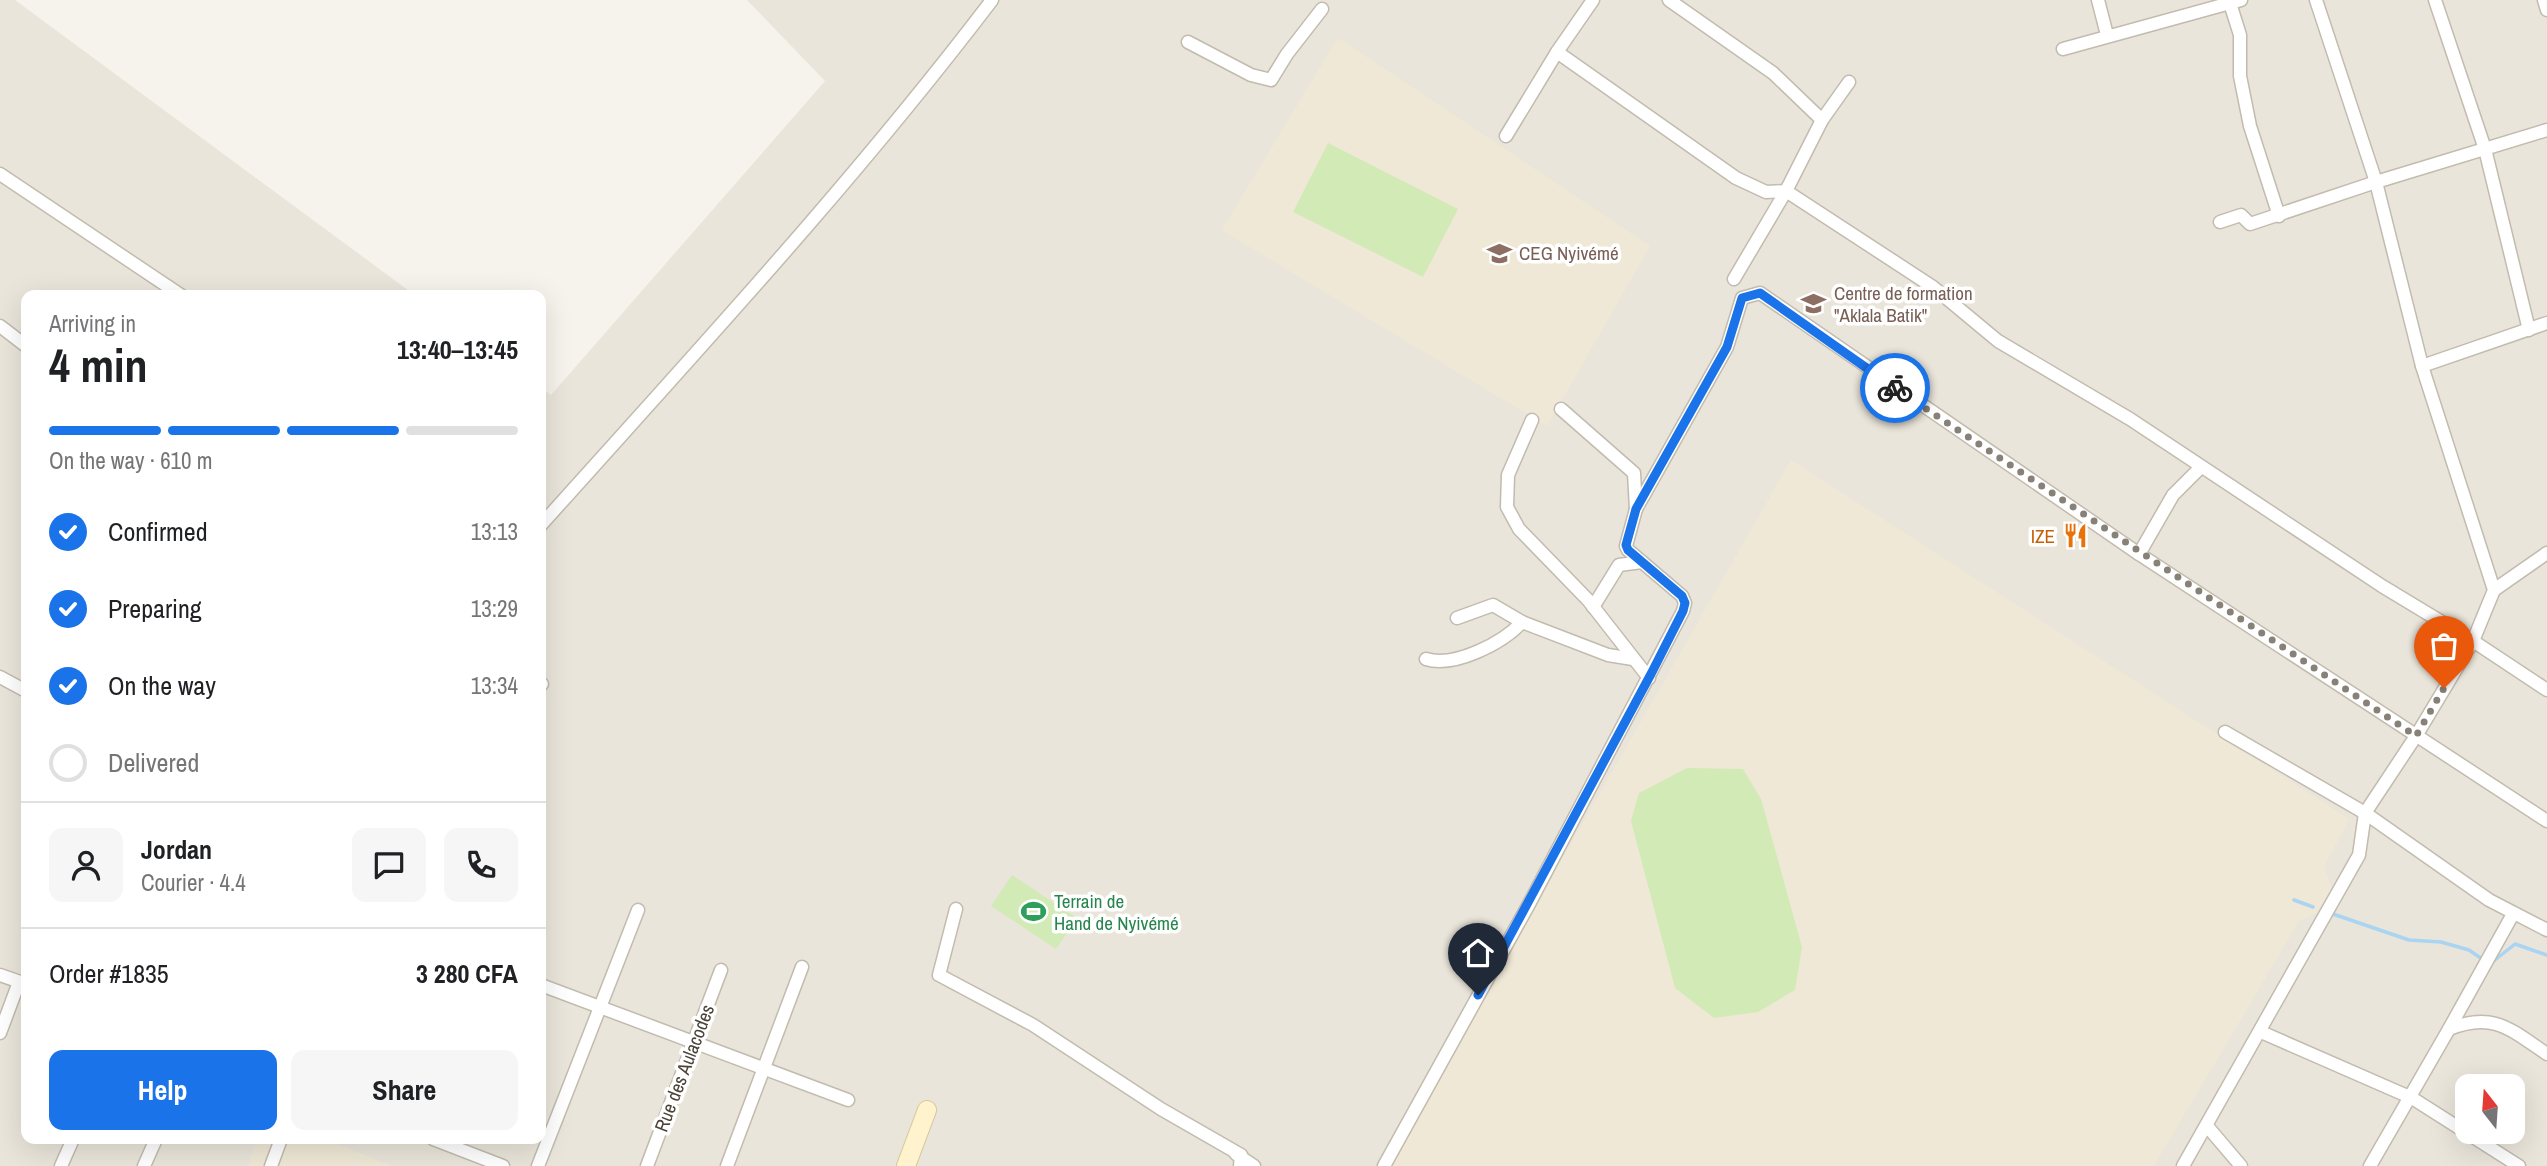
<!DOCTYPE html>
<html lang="en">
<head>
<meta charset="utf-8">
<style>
  :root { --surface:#fff; --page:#f6f6f6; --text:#202124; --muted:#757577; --line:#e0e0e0; --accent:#1a73e8 }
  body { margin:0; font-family:"Archivo Narrow",sans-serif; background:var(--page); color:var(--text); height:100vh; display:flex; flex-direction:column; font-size:26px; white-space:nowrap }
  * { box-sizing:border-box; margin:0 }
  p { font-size:23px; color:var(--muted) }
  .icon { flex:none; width:38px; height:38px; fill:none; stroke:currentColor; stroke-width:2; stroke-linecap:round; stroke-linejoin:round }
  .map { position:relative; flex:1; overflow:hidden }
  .drawer { position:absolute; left:21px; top:290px; width:525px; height:854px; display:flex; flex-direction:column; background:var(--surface); border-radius:14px; box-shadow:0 7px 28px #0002 }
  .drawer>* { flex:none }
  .needle { width:46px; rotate:343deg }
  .controls { position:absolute; left:2455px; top:1074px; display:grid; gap:14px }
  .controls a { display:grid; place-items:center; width:70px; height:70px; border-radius:14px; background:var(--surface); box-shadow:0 7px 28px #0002; font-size:35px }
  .pin { position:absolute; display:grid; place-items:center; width:60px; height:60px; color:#fff; margin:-72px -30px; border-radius:50% 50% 50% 0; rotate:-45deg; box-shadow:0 0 7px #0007 }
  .pin .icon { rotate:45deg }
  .courier { position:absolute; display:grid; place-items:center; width:70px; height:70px; margin:-35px; border:5px solid #1a73e8; border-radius:50%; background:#fff; color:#222; box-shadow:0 2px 9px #0007 }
  .overview em { font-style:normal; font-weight:700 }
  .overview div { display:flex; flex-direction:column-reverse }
  .overview { display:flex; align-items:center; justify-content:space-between; height:119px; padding:0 28px }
  h1 { font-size:46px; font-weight:700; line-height:52px }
  .bar { display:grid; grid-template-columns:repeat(4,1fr); gap:10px 7px; align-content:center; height:84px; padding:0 28px }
  .bar i { height:9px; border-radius:5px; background:var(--line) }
  .bar .on { background:var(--accent) }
  .bar p { grid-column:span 4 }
  .line { display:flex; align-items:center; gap:18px; padding:0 28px; border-top:2px solid var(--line) }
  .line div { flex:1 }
  .round { display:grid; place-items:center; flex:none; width:74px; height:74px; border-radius:14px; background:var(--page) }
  ol { padding:0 28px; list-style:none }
  li { display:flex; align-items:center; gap:21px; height:77px }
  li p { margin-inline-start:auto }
  li .icon { padding:7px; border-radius:50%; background:var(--accent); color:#fff; stroke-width:4 }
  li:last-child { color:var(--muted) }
  li i { width:38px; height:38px; border:4px solid var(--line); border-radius:50% }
  .action { display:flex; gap:14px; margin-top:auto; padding:14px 28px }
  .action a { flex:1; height:80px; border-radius:14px; background:var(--accent); color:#fff; font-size:28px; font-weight:700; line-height:80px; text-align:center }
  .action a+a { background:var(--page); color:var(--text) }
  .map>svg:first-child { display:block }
  .residential { fill:#eae5da; fill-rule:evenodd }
  .education { fill:#efe8d6 }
  .green { fill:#d2eab5 }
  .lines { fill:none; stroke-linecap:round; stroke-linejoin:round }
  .stream { stroke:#a9d4f2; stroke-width:3.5 }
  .street-casing { stroke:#c2bbae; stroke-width:15 }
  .secondary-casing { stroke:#d6c79b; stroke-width:20 }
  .street { stroke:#fff; stroke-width:12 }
  .secondary { stroke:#fff3cd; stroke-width:18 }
  .done { stroke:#878178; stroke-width:7; stroke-dasharray:0 12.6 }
  .route { stroke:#1a73e8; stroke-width:9 }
  .labels { text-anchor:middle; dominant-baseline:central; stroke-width:7; stroke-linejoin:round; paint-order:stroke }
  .education-label { font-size:19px; fill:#785e54; stroke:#fff; text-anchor:start }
  .food-label { font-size:19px; fill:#c56008; stroke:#fff; text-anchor:end }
  .leisure-label { font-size:19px; fill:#27864d; stroke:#fff; text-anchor:start }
  .street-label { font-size:19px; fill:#4b4439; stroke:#fff }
</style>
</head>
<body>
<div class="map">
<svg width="2547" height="1166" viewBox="0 0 2547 1166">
  <rect width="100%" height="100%" fill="#f6f3ec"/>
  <path class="residential" d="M0,0H15L416,296H26V1139H541V387L551,395L825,81L747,0H2547V1166H0ZM2468,1087H2513V1132H2468Z"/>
  <g class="education">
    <polygon points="1338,38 1650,246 1547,426 1222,230"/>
    <polygon points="1791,460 2349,819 2324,867 2333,892 2323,910 2299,921 2154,1166 1386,1166"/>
    <polygon points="257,1139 324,1139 392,1166 248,1166"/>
  </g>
  <g class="green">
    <polygon points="1328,143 1458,209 1423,277 1293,212"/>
    <polygon points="1687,768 1743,769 1761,799 1802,947 1795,990 1758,1012 1714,1018 1675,988 1631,821 1639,793"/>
    <polygon points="1012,875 1077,918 1056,949 991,906"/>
  </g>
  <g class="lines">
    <g class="stream">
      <polyline points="2294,900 2313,907"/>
      <polyline points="2330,913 2409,940 2441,942 2469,950 2485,961"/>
      <polyline points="2491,963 2515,944 2547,955"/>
    </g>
    <defs>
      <g id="street">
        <polyline points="1669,0 1773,73 1822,120"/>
        <polyline points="2098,0 2107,35"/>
        <polyline points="2229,0 2240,35 2240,76 2250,126 2279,216"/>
        <polyline points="2435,0 2485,149 2529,330"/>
        <polyline points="2544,0 2547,10"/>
        <polyline points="1188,42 1251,75 1271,80 1287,54 1322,9"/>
        <polyline points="2063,49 2241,0"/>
        <polyline points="1557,52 1736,178 1766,192 1786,191 1933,287 1998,341 2130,419 2382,586 2473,641 2547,690"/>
        <polyline points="1506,136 1557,52 1593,0"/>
        <polyline points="0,174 182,296"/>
        <polyline points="2220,222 2241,215 2250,224 2376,182 2547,130"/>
        <polyline points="1734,279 1786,191 1822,120 1849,82"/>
        <polyline points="0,326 26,346"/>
        <polyline points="2422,366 2547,323"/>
        <polyline points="1561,409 1634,473 1636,509"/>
        <polyline points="1532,420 1508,475 1507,507 1519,529 1588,600 1649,678"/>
        <path d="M541,525C695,353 852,184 992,0"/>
        <polyline points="2139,554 2173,495 2201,467"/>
        <polyline points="2494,590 2547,553"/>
        <polyline points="1593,607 1619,565 1642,562"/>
        <polyline points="1457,618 1493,605 1522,622"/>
        <path d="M1426,659C1454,668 1503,643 1522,622L1608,655L1633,659"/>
        <polyline points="0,677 26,691"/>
        <polyline points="541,684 542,684"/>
        <polyline points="2225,732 2365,813 2489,900 2547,930"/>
        <polyline points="956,909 939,975 1033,1025 1161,1109 1241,1155 1240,1166"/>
        <polyline points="0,975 26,984"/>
        <polyline points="541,985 848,1100"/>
        <polyline points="2449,1029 2513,914"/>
        <polyline points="2261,1032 2412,1098 2519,1166"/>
        <polyline points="0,1033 19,982"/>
        <polyline points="2207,1126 2241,1166"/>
        <polyline points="433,1139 503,1166"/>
        <polyline points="1236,1154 1254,1166"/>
        <polyline points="61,1166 73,1139"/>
        <polyline points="144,1166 156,1139"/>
        <polyline points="271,1166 281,1139"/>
        <polyline points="538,1166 638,910"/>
        <polyline points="647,1166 721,970"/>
        <polyline points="727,1166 802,967"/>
        <polyline points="1384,1166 1529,904 1683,611 1685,603 1682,596 1628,550 1626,546 1636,509 1727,347 1742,298 1760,293 2139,554 2547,821"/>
        <polyline points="2183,1166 2359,855 2365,813 2416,736 2473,641 2494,590 2422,366 2376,182 2316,0"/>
        <path d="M2370,1166L2449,1029C2494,1011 2511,1030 2547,1054"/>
      </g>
      <polyline id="secondary" points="906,1166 927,1110"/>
    </defs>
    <use href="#street" class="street-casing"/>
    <use href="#secondary" class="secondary-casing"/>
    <use href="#street" class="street"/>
    <use href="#secondary" class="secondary"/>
  </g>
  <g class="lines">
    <polyline class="done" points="1895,388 2416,736 2444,688"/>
    <polyline class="route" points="1478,995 1651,674 1683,611 1685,603 1682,596 1628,550 1626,545 1636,509 1727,347 1742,298 1760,293 1895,388"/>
  </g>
  <defs>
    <symbol id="school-bare" viewBox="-9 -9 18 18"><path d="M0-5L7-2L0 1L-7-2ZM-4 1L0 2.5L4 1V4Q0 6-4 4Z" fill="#8d6e63" stroke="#fff" stroke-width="2.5" paint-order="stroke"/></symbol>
    <symbol id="restaurant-bare" viewBox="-9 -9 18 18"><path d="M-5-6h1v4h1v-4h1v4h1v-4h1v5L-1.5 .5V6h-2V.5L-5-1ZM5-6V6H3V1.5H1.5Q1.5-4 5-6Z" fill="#e8710a" stroke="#fff" stroke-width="2.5" paint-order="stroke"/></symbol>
    <symbol id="stadium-bare" viewBox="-9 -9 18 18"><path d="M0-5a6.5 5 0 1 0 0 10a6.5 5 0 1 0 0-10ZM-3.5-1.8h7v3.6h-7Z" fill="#2e9e5b" stroke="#fff" stroke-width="2.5" paint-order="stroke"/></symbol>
  </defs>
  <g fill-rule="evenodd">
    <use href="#school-bare" x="1482" y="236" width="35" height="35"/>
    <use href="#school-bare" x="1796" y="286" width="35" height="35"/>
    <use href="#restaurant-bare" x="2058" y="518" width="35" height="35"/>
    <use href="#stadium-bare" x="1016" y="894" width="35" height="35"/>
  </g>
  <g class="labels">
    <g class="education-label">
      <text x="1519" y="253">CEG Nyivémé</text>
      <text x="1834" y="293">Centre de formation<tspan x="1834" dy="22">"Aklala Batik"</tspan></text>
    </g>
    <g class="food-label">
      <text x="2055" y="536">IZE</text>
    </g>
    <g class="leisure-label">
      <text x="1054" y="901">Terrain de<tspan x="1054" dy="22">Hand de Nyivémé</tspan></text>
    </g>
    <g class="street-label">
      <text transform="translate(684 1068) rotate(-69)">Rue des Aulacodes</text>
    </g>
  </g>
</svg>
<div class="controls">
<a><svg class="needle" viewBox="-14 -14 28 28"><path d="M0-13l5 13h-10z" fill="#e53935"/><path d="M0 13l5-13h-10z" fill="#757577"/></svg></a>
</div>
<div class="pin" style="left:2444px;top:688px;background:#ea580c"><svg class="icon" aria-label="bag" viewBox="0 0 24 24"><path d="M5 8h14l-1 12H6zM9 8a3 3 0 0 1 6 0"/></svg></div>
<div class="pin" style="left:1478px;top:995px;background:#1f2937"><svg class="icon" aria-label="home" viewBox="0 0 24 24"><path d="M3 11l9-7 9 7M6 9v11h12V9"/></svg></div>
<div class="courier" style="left:1895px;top:388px"><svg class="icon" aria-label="bike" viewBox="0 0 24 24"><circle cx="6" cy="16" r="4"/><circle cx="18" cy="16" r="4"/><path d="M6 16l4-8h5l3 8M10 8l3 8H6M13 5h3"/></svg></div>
<section class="drawer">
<div class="overview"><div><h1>4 min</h1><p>Arriving in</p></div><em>13:40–13:45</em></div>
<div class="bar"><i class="on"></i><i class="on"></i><i class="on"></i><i></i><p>On the way · 610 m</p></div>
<ol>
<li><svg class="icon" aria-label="check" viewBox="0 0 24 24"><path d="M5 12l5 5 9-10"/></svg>Confirmed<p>13:13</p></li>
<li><svg class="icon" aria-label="check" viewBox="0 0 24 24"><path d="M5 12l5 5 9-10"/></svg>Preparing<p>13:29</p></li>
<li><svg class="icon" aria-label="check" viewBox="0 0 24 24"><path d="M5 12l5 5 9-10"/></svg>On the way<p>13:34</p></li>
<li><i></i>Delivered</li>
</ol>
<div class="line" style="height:126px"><a class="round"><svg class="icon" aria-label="person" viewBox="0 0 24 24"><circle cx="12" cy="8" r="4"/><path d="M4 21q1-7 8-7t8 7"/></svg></a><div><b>Jordan</b><p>Courier · 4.4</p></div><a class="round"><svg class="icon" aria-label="chat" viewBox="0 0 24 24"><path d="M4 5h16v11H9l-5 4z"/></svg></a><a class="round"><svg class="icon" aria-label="phone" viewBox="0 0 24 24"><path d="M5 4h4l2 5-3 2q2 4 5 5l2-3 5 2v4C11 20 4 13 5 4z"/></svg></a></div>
<div class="line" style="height:91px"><div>Order #1835</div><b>3 280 CFA</b></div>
<div class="action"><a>Help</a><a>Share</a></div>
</section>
</div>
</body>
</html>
